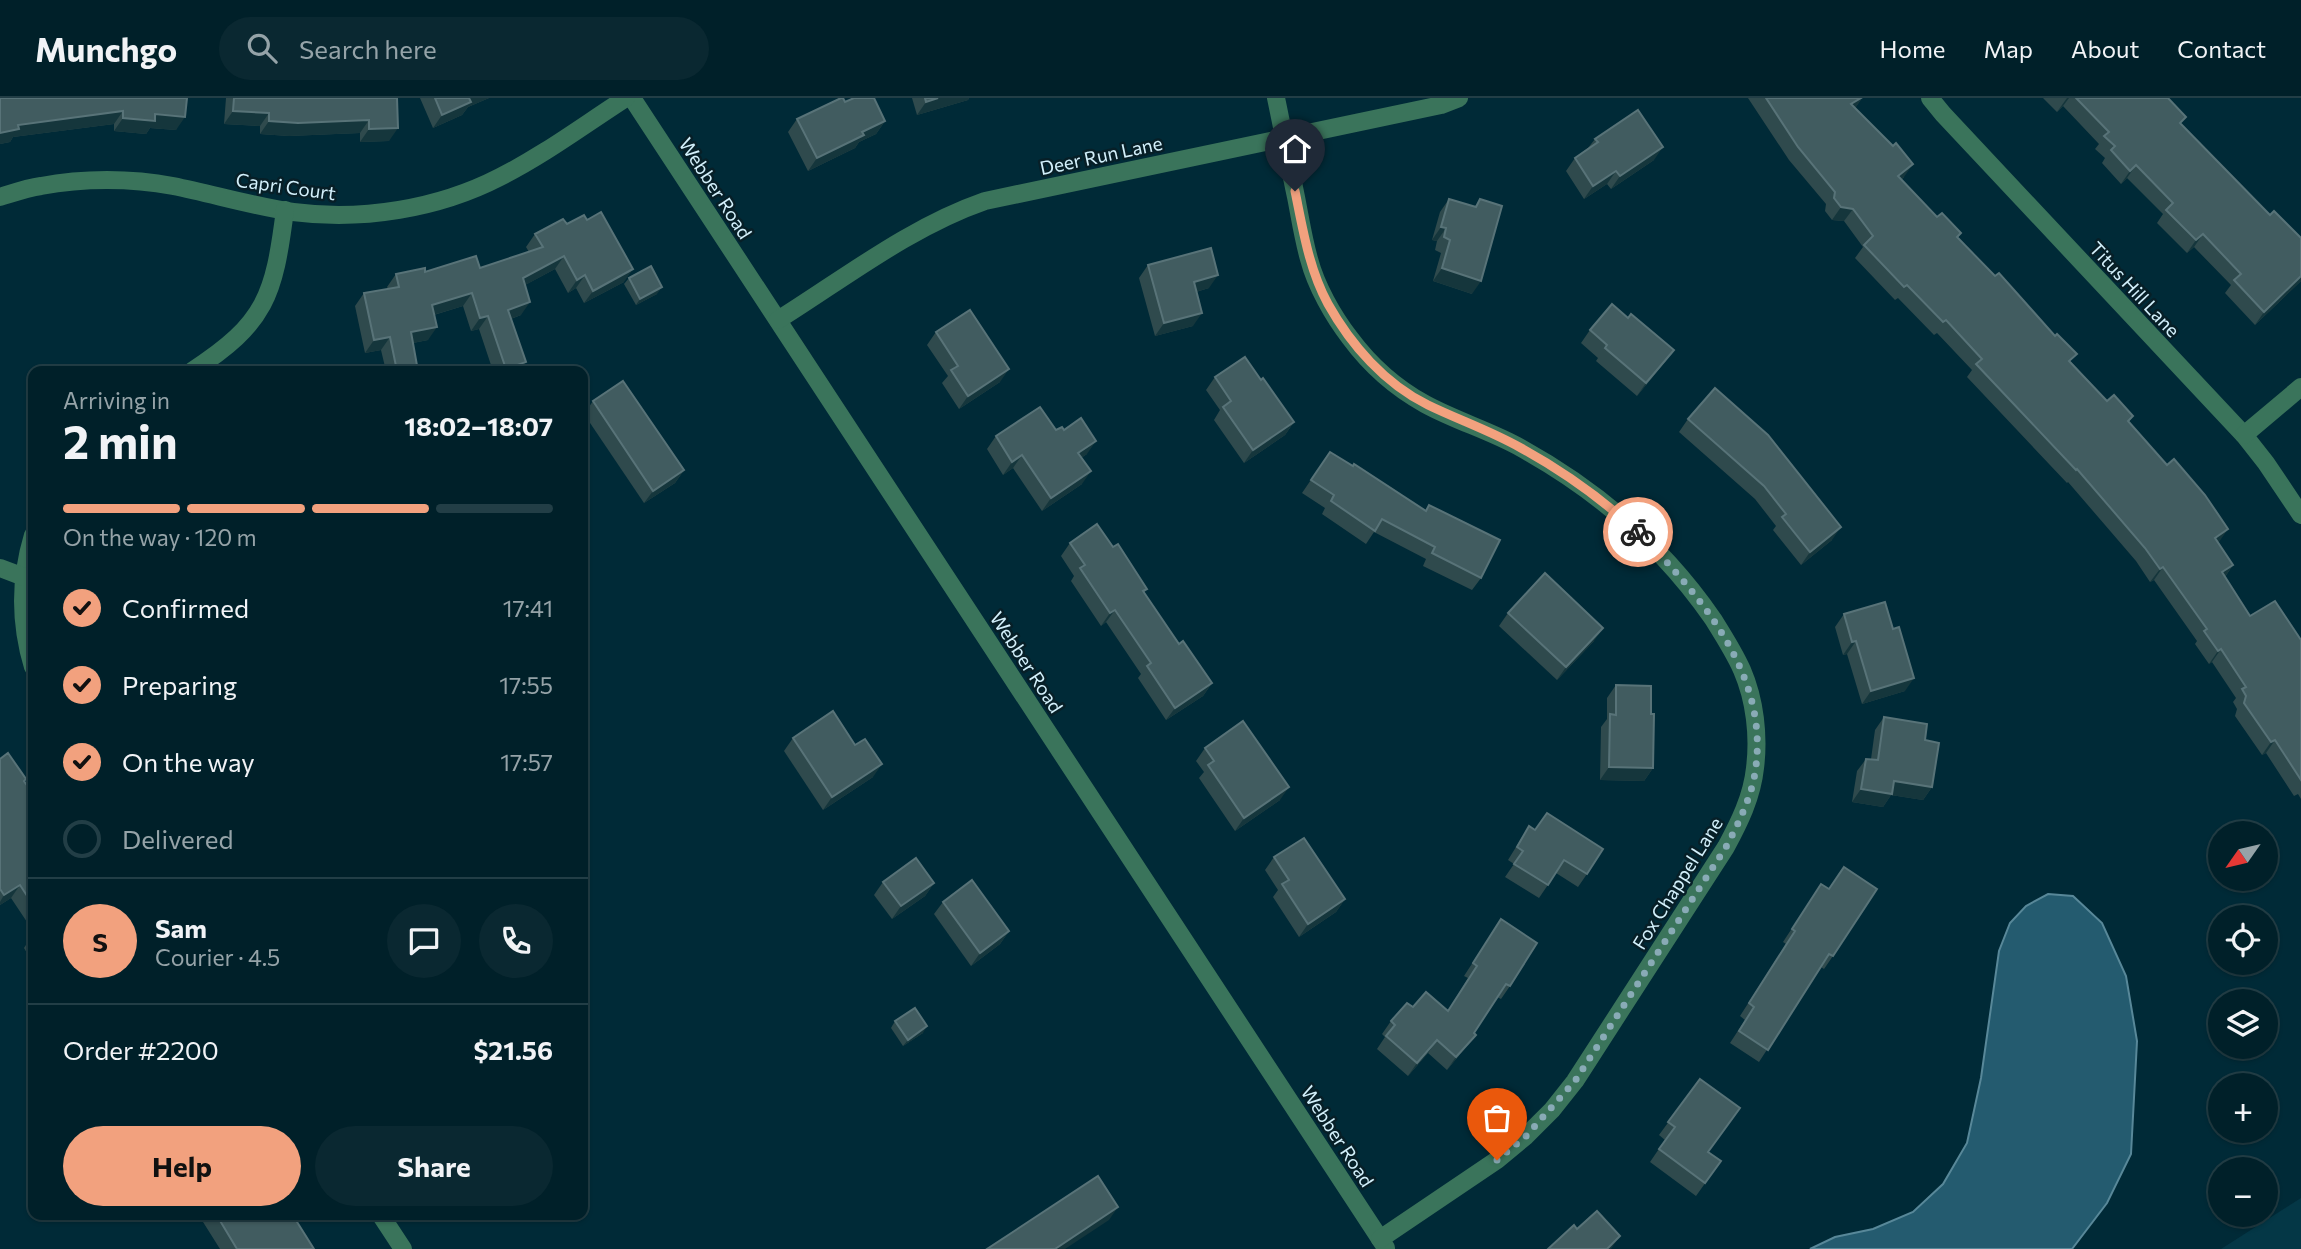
<!DOCTYPE html>
<html lang="en">
<head>
<meta charset="utf-8">
<style>
  :root { --surface:#002029; --page:#0a2831; --text:#f1f3f6; --muted:#95a3a8; --line:#223e46; --accent:#f2a17e }
  body { margin:0; font-family:Commissioner,sans-serif; background:var(--page); color:var(--text); height:100vh; display:flex; flex-direction:column; font-size:26px; white-space:nowrap }
  * { box-sizing:border-box; margin:0 }
  p { font-size:23px; color:var(--muted) }
  .icon { flex:none; width:38px; height:38px; fill:none; stroke:currentColor; stroke-width:2; stroke-linecap:round; stroke-linejoin:round }
  .map { position:relative; flex:1; overflow:hidden }
  .drawer { position:absolute; left:28px; top:268px; width:560px; height:854px; display:flex; flex-direction:column; background:var(--surface); border-radius:14px; box-shadow:0 2px 5px #0004,0 0 0 2px var(--line) }
  .drawer>* { flex:none }
  .needle { width:46px; rotate:236deg }
  .controls { position:absolute; left:2208px; top:723px; display:grid; gap:14px }
  .controls a { display:grid; place-items:center; width:70px; height:70px; border-radius:50%; background:var(--surface); box-shadow:0 2px 5px #0004,0 0 0 2px var(--line); font-size:35px }
  .pin { position:absolute; display:grid; place-items:center; width:60px; height:60px; color:#fff; margin:-72px -30px; border-radius:50% 50% 50% 0; rotate:-45deg; box-shadow:0 0 7px #0007 }
  .pin .icon { rotate:45deg }
  .courier { position:absolute; display:grid; place-items:center; width:70px; height:70px; margin:-35px; border:5px solid #f2a17e; border-radius:50%; background:#fff; color:#222; box-shadow:0 2px 9px #0007 }
  .head em { font-style:normal; font-weight:700 }
  .head div { display:flex; flex-direction:column-reverse }
  .head { display:flex; align-items:center; justify-content:space-between; height:119px; padding:0 35px }
  h1 { font-size:46px; font-weight:700; line-height:52px }
  .bar { display:grid; grid-template-columns:repeat(4,1fr); gap:10px 7px; align-content:center; height:84px; padding:0 35px }
  .bar i { height:9px; border-radius:5px; background:var(--line) }
  .bar .current { background:var(--accent) }
  .bar p { grid-column:span 4 }
  .line { display:flex; align-items:center; gap:18px; padding:0 35px; border-top:2px solid var(--line) }
  .line div { flex:1 }
  .round { display:grid; place-items:center; flex:none; width:74px; height:74px; border-radius:37px; background:var(--page) }
  ol { padding:0 35px; list-style:none }
  li { display:flex; align-items:center; gap:21px; height:77px }
  li p { margin-inline-start:auto }
  li .icon { padding:7px; border-radius:50%; background:var(--accent); color:#111; stroke-width:4 }
  li:last-child { color:var(--muted) }
  li i { width:38px; height:38px; border:4px solid var(--line); border-radius:50% }
  .button { display:flex; gap:14px; margin-top:auto; padding:14px 35px }
  .button a { flex:1; height:80px; border-radius:42px; background:var(--accent); color:#111; font-size:28px; font-weight:700; line-height:80px; text-align:center }
  .button a+a { background:var(--page); color:var(--text) }
  header { display:flex; align-items:center; gap:42px; box-sizing:border-box; height:98px; padding:0 35px; background:var(--surface); border-bottom:2px solid var(--line) }
  header strong { font-size:33px }
  nav { display:flex; gap:38px; margin-inline-start:auto; font-size:24px }
  .search { width:490px; height:63px; background:var(--page); display:flex; align-items:center; gap:18px; box-sizing:border-box; padding:0 24px; border-radius:38px; color:var(--muted); font-size:26px }
  .map>svg:first-child { display:block }
  .built { fill:#043746 }
  .water { fill:#245b6f; stroke:#588899; stroke-width:2 }
  .lines { fill:none; stroke-linecap:round; stroke-linejoin:round }
  .minor { stroke:#3a745b; stroke-width:18 }
  .wall { fill:#2f4a4d }
  .shaded-wall { fill:#15363c }
  .building { fill:#415c60; stroke:#587378; stroke-width:2 }
  .done { stroke:#89abb6; stroke-width:7; stroke-dasharray:0 12.6 }
  .route { stroke:#f2a17e; stroke-width:9 }
  .labels { text-anchor:middle; dominant-baseline:central; stroke-width:5; stroke-linejoin:round; paint-order:stroke }
  .street-label { font-size:19px; fill:#d3f0fb; stroke:#071f27 }
</style>
</head>
<body>
<header>
<strong>Munchgo</strong>
<div class="search"><svg class="icon" aria-label="search" viewBox="0 0 24 24"><circle cx="10" cy="10" r="6"/><path d="M15 15l6 6"/></svg>Search here</div>
<nav><a>Home</a><a>Map</a><a>About</a><a>Contact</a></nav>
</header>
<div class="map">
<svg width="2301" height="1151" viewBox="0 0 2301 1151">
  <rect width="100%" height="100%" fill="#002a37"/>
  <polygon class="built" points="2301,1100 2301,1151 2221,1151"/>
  <polygon class="water" points="2048,796 2073,798 2102,825 2126,878 2137,943 2131,1056 2107,1105 2072,1151 1810,1151 1835,1139 1873,1131 1913,1114 1943,1086 1967,1045 1981,980 1999,853 2010,825 2026,808"/>
  <g class="lines">
    <g class="minor">
      <polyline points="632,0 1386,1150"/>
      <path d="M1276,0C1283,33 1289,66 1296,99C1300,119 1303,140 1309,161C1316,188 1333,218 1350,240C1370,267 1396,290 1425,306C1456,323 1491,333 1521,350C1597,392 1664,450 1713,521C1723,537 1734,554 1742,572C1755,602 1759,638 1755,670C1752,699 1739,725 1726,749L1575,983L1552,1012L1526,1038L1497,1062L1380,1141"/>
      <polyline points="1930,0 1943,16 2244,337 2266,365 2301,417"/>
      <path d="M0,99C13,95 27,90 41,88C83,80 131,80 173,88C213,96 252,108 293,114C362,123 438,111 500,79C544,57 584,27 626,0"/>
      <path d="M778,222C845,180 910,129 985,103L1441,7L1459,0"/>
      <path d="M192,273C266,225 274,198 285,112"/>
      <polyline points="2244,337 2301,289"/>
      <path d="M33,437C20,480 20,526 33,569"/>
      <polyline points="0,470 24,479"/>
      <polyline points="380,1116 403,1151"/>
    </g>
  </g>
  <g class="wall">
    <polygon points="0,0 187,0 176,32 150,30 146,36 114,33 114,26 13,39 10,44 0,46"/>
    <polygon points="226,0 397,0 389,43 360,44 360,35 289,38 260,36 260,28 224,26"/>
    <polygon points="420,0 489,0 468,9 462,17 433,30"/>
    <polygon points="912,0 969,0 968,2 917,17"/>
    <polygon points="1748,0 1862,0 1855,10 1904,79 1901,82 1937,119 1961,135 1958,140 2107,303 2133,318 2129,324 2219,444 2218,445 2233,467 2225,479 2250,518 2301,542 2301,701 2298,696 2294,698 2266,655 2262,657 2235,618 2237,611 2233,604 2236,600 2212,564 2209,566 2195,546 2197,543 2154,482 2150,484 2136,463 2068,384 2067,385 1967,279 1972,272 1937,235 1934,237 1898,200 1895,202 1855,160 1863,149 1844,123 1832,122 1825,113 1826,106 1789,62"/>
    <polygon points="2043,0 2168,0 2181,26 2301,183 2255,227 2225,195 2231,187 2194,149 2187,155 2157,125 2163,116 2127,80 2121,86 2102,65 2105,60 2095,51 2099,46 2063,8 2057,14"/>
    <polygon points="845,4 885,23 876,36 859,44 855,50 808,73 788,34 797,21"/>
    <polygon points="1595,41 1654,62 1611,91 1607,86 1584,101 1566,73 1575,60 1588,50"/>
    <polygon points="1449,101 1475,109 1480,101 1472,196 1433,183 1441,155 1435,152 1437,143 1432,142 1440,114"/>
    <polygon points="567,126 624,184 584,205 576,190 568,195 555,171 525,187 521,217 511,221 526,264 520,273 493,273 479,231 471,233 463,208 434,217 428,242 413,245 418,273 386,273 381,252 365,255 355,208 364,195 388,191 387,189 396,176 480,170 529,154 526,149 535,136"/>
    <polygon points="1148,167 1209,190 1196,194 1193,228 1155,238 1139,180"/>
    <polygon points="629,180 657,196 636,207 624,186"/>
    <polygon points="1590,232 1674,252 1664,265 1637,298 1596,263 1598,260 1581,245"/>
    <polygon points="936,234 1000,284 959,311 942,285 948,278 927,247"/>
    <polygon points="1215,279 1261,282 1294,324 1285,337 1244,365 1214,322 1220,312 1206,292"/>
    <polygon points="593,303 684,372 675,385 644,405 584,316"/>
    <polygon points="1688,321 1832,442 1801,467 1773,432 1776,428 1755,401 1679,334"/>
    <polygon points="1064,332 1087,356 1081,360 1082,386 1042,413 1013,370 1003,377 987,351 996,338"/>
    <polygon points="1330,354 1425,413 1429,407 1481,480 1472,492 1423,468 1426,461 1374,434 1366,446 1322,416 1325,410 1302,395"/>
    <polygon points="1070,445 1113,449 1147,491 1144,495 1179,546 1212,585 1203,598 1166,622 1138,580 1141,576 1106,524 1101,528 1071,483 1074,478 1061,458"/>
    <polygon points="1508,515 1594,543 1557,582 1499,528"/>
    <polygon points="1844,516 1905,593 1862,606 1847,556 1843,557 1835,529"/>
    <polygon points="1616,587 1651,616 1653,670 1644,683 1600,682 1601,629 1607,621 1607,600"/>
    <polygon points="1884,619 1925,642 1932,689 1923,702 1891,697 1883,709 1852,704 1857,673 1866,661 1871,661 1875,632"/>
    <polygon points="793,640 855,647 873,679 823,712 784,653"/>
    <polygon points="1205,650 1280,702 1235,733 1199,680 1204,674 1196,663"/>
    <polygon points="0,661 26,681 24,683 33,696 33,833 11,800 0,807"/>
    <polygon points="1529,728 1587,776 1578,789 1556,775 1539,800 1505,779 1514,766 1508,762"/>
    <polygon points="1274,759 1345,801 1336,814 1299,839 1273,799 1278,792 1265,772"/>
    <polygon points="883,784 934,785 925,798 892,821 874,797"/>
    <polygon points="1821,786 1833,858 1824,871 1821,869 1759,964 1730,945 1745,922 1740,918 1786,846 1783,844"/>
    <polygon points="943,804 1009,833 1000,846 971,868 934,816"/>
    <polygon points="1501,821 1510,888 1501,901 1497,899 1474,935 1476,937 1466,949 1447,972 1428,955 1408,978 1377,951 1385,939 1382,936 1391,923 1413,909 1448,913 1468,880 1464,878"/>
    <polygon points="33,836 33,865 24,850"/>
    <polygon points="895,923 923,935 903,948 891,930"/>
    <polygon points="1700,981 1708,1054 1721,1063 1696,1098 1650,1064 1665,1042 1659,1037"/>
    <polygon points="198,1116 297,1116 294,1120 314,1151 220,1151"/>
  </g>
  <g class="shaded-wall">
    <polygon points="469,0 489,0 468,9 462,17 433,30 442,17"/>
    <polygon points="938,0 969,0 968,2 917,17 926,4"/>
    <polygon points="1861,0 1862,0 1854,12 1851,6"/>
    <polygon points="2067,0 2069,0 2063,8 2057,14"/>
    <polygon points="123,13 114,26 13,39 10,44 0,46 0,35 18,27"/>
    <polygon points="233,13 269,15 260,28 224,26"/>
    <polygon points="155,16 185,19 176,32 150,30 146,36 114,33 123,20"/>
    <polygon points="369,22 360,35 289,38 260,36 269,23"/>
    <polygon points="885,23 876,36 859,44 855,50 808,73 817,60 862,34"/>
    <polygon points="398,30 389,43 360,44 369,31"/>
    <polygon points="1663,49 1654,62 1611,91 1620,78"/>
    <polygon points="1913,66 1904,79 1889,91 1898,78"/>
    <polygon points="2136,67 2127,80 2121,86 2130,73"/>
    <polygon points="1616,73 1607,86 1584,101 1593,88"/>
    <polygon points="1841,109 1853,111 1844,123 1832,122"/>
    <polygon points="1441,129 1446,130 1437,143 1432,142"/>
    <polygon points="2203,136 2194,149 2187,155 2196,142"/>
    <polygon points="564,158 555,171 514,193 523,180"/>
    <polygon points="1442,170 1481,183 1472,196 1433,183"/>
    <polygon points="633,171 624,184 584,205 593,193"/>
    <polygon points="585,177 576,190 568,195 577,182"/>
    <polygon points="1218,177 1209,190 1185,197 1194,184"/>
    <polygon points="2301,178 2301,183 2255,227 2264,214"/>
    <polygon points="662,189 657,196 636,207 640,201"/>
    <polygon points="472,195 463,208 423,220 432,207"/>
    <polygon points="530,204 521,217 499,225 508,212"/>
    <polygon points="1202,215 1193,228 1155,238 1164,225"/>
    <polygon points="488,218 479,231 471,233 480,220"/>
    <polygon points="437,229 428,242 402,247 411,234"/>
    <polygon points="390,239 381,252 365,255 374,242"/>
    <polygon points="1674,252 1664,265 1637,298 1646,285"/>
    <polygon points="526,264 520,273 504,273 506,271"/>
    <polygon points="1009,271 1000,284 959,311 968,298"/>
    <polygon points="1294,324 1285,337 1244,365 1253,352"/>
    <polygon points="1096,343 1087,356 1069,368 1078,355"/>
    <polygon points="1022,357 1013,370 1003,377 1012,364"/>
    <polygon points="684,372 675,385 644,405 653,393"/>
    <polygon points="1091,373 1082,386 1042,413 1051,400"/>
    <polygon points="1841,429 1832,442 1801,467 1810,454"/>
    <polygon points="2228,431 2219,444 2206,453 2215,440"/>
    <polygon points="2233,467 2224,480 2222,474"/>
    <polygon points="2163,469 2154,482 2150,484 2160,471"/>
    <polygon points="1115,512 1106,524 1101,528 1110,515"/>
    <polygon points="1603,530 1594,543 1557,582 1566,569"/>
    <polygon points="1856,543 1847,556 1843,557 1852,544"/>
    <polygon points="2221,551 2212,564 2209,566 2218,553"/>
    <polygon points="1914,580 1905,593 1862,606 1871,593"/>
    <polygon points="1212,585 1203,598 1166,622 1175,610"/>
    <polygon points="2275,642 2266,655 2262,657 2271,644"/>
    <polygon points="882,666 873,679 823,712 832,699"/>
    <polygon points="1609,669 1653,670 1644,683 1600,682"/>
    <polygon points="1894,683 1932,689 1923,702 1891,697 1883,709 1852,704 1861,691"/>
    <polygon points="1289,689 1280,702 1235,733 1244,720"/>
    <polygon points="934,785 925,798 892,821 901,808"/>
    <polygon points="20,787 11,800 0,807 0,804 4,797"/>
    <polygon points="1345,801 1336,814 1299,839 1308,826"/>
    <polygon points="1009,833 1000,846 971,868 980,855"/>
    <polygon points="927,928 923,935 903,948 908,942"/>
    <polygon points="1476,937 1466,949 1447,972 1456,959"/>
    <polygon points="1437,942 1428,955 1408,978 1417,965"/>
    <polygon points="1118,1109 1109,1122 1065,1151 1055,1151"/>
    <polygon points="1620,1138 1611,1151 1607,1151"/>
  </g>
  <g class="building">
    <polygon points="0,0 187,0 185,19 155,16 155,23 123,20 123,13 18,27 19,31 0,35"/>
    <polygon points="234,0 397,0 398,30 369,31 369,22 298,25 269,23 269,15 233,13"/>
    <polygon points="435,0 469,0 471,4 442,17"/>
    <polygon points="841,0 843,0 845,4 854,0 874,0 885,23 862,34 864,37 817,60 797,21"/>
    <polygon points="925,0 938,0 926,4"/>
    <polygon points="1766,0 1861,0 1851,6 1893,48 1896,45 1913,66 1898,78 1937,119 1942,115 1961,135 1957,139 1995,178 1999,175 2055,238 2057,236 2077,256 2069,263 2107,303 2114,297 2133,318 2128,323 2167,367 2174,361 2205,397 2228,431 2215,440 2233,467 2222,474 2250,518 2275,503 2301,542 2301,682 2275,642 2271,644 2244,605 2246,598 2242,591 2246,589 2221,551 2218,553 2204,533 2207,531 2163,469 2160,471 2145,450 2077,371 2076,372 1976,266 1982,261 1946,222 1943,224 1907,187 1904,189 1864,147 1873,138 1853,111 1841,109 1834,100 1835,94 1798,49"/>
    <polygon points="2076,0 2168,0 2186,19 2180,25 2270,117 2274,113 2301,140 2301,178 2264,214 2234,182 2241,176 2203,136 2196,142 2166,112 2173,105 2136,67 2130,73 2111,52 2115,48 2104,38 2109,34"/>
    <polygon points="1638,12 1663,49 1620,78 1616,73 1593,88 1575,60 1598,44 1595,41"/>
    <polygon points="1449,101 1476,109 1480,101 1502,108 1481,183 1442,170 1450,142 1444,139 1446,130 1441,129"/>
    <polygon points="601,114 633,171 593,193 585,177 577,182 564,158 523,180 530,204 508,212 526,264 506,271 488,218 480,220 472,195 432,207 437,229 411,234 418,273 397,273 390,239 374,242 364,195 399,189 396,176 425,170 425,174 476,158 480,170 543,149 535,136 563,121 567,126 584,117 587,122"/>
    <polygon points="1211,150 1218,177 1194,184 1202,215 1164,225 1148,167"/>
    <polygon points="651,168 662,189 640,201 629,180"/>
    <polygon points="1612,206 1628,220 1631,216 1674,252 1646,285 1605,250 1607,247 1590,232"/>
    <polygon points="970,212 1009,271 968,298 951,272 958,268 936,234"/>
    <polygon points="1245,259 1261,282 1263,280 1294,324 1253,352 1223,309 1231,303 1215,279"/>
    <polygon points="623,283 684,372 653,393 593,303"/>
    <polygon points="1715,290 1768,337 1841,429 1810,454 1782,419 1786,416 1764,388 1688,321"/>
    <polygon points="1040,309 1056,332 1062,329 1064,332 1081,320 1096,343 1078,355 1091,373 1051,400 1022,357 1012,364 996,338"/>
    <polygon points="1330,354 1353,368 1354,366 1426,413 1429,407 1500,442 1481,480 1432,455 1435,449 1382,421 1375,433 1331,403 1334,397 1311,382"/>
    <polygon points="1097,426 1113,449 1118,446 1147,491 1143,493 1179,546 1183,543 1212,585 1175,610 1147,568 1151,565 1115,512 1110,515 1080,470 1085,467 1070,445"/>
    <polygon points="1545,475 1603,530 1566,569 1508,515"/>
    <polygon points="1885,504 1893,531 1899,529 1914,580 1871,593 1856,543 1852,544 1844,516"/>
    <polygon points="1616,587 1651,588 1651,616 1654,616 1653,670 1609,669 1610,616 1616,617"/>
    <polygon points="833,613 855,647 865,641 882,666 832,699 793,640"/>
    <polygon points="1884,619 1927,626 1925,642 1939,645 1932,689 1894,683 1892,696 1861,691 1866,661 1878,662"/>
    <polygon points="1243,623 1289,689 1244,720 1208,667 1214,663 1205,650"/>
    <polygon points="8,655 26,681 24,683 33,696 33,807 20,787 4,797 0,791 0,661"/>
    <polygon points="1547,715 1603,751 1587,776 1564,762 1548,787 1514,766 1523,753 1517,749 1529,728 1535,732"/>
    <polygon points="1304,740 1345,801 1308,826 1282,786 1289,782 1274,759"/>
    <polygon points="916,760 934,785 901,808 883,784"/>
    <polygon points="1844,769 1877,791 1833,858 1829,856 1768,952 1739,933 1754,909 1749,905 1795,833 1792,831 1821,786 1829,791"/>
    <polygon points="972,782 1009,833 980,855 943,804"/>
    <polygon points="1501,821 1537,845 1510,888 1506,886 1474,935 1476,937 1456,959 1437,942 1417,965 1386,938 1395,927 1391,923 1407,905 1413,909 1426,894 1448,913 1477,868 1473,865"/>
    <polygon points="915,910 927,928 908,942 895,923"/>
    <polygon points="1700,981 1740,1010 1708,1054 1721,1063 1705,1085 1659,1051 1675,1029 1668,1024"/>
    <polygon points="1098,1078 1118,1109 1055,1151 987,1151"/>
    <polygon points="1597,1113 1620,1138 1607,1151 1548,1151 1574,1127 1577,1131"/>
    <polygon points="216,1116 292,1116 314,1151 237,1151"/>
  </g>
  <g class="lines">
    <path class="done" d="M1497,1062L1526,1038L1575,983L1726,749C1737,728 1747,708 1753,685C1776,584 1703,500 1638,434"/>
    <path class="route" d="M1295,93C1303,132 1309,171 1328,206C1351,247 1385,286 1428,307C1459,322 1491,333 1521,350C1563,373 1602,401 1638,434"/>
  </g>
  <g class="labels">
    <g class="street-label">
      <text transform="translate(1101 57) rotate(-12)">Deer Run Lane</text>
      <text transform="translate(286 88) rotate(8)">Capri Court</text>
      <text transform="translate(716 90) rotate(57)">Webber Road</text>
      <text transform="translate(2135 191) rotate(47)">Titus Hill Lane</text>
      <text transform="translate(1027 564) rotate(57)">Webber Road</text>
      <text transform="translate(1677 785) rotate(-58)">Fox Chappel Lane</text>
      <text transform="translate(1338 1038) rotate(57)">Webber Road</text>
    </g>
  </g>
</svg>
<div class="controls">
<a><svg class="needle" viewBox="-14 -14 28 28"><path d="M0-13l5 13h-10z" fill="#e53935"/><path d="M0 13l5-13h-10z" fill="#95a3a8"/></svg></a>
<a><svg class="icon" aria-label="locate" viewBox="0 0 24 24"><circle cx="12" cy="12" r="6"/><path d="M12 2v4M12 18v4M2 12h4M18 12h4"/></svg></a>
<a><svg class="icon" aria-label="layers" viewBox="0 0 24 24"><path d="M12 4l9 5-9 5-9-5zM3 14l9 5 9-5"/></svg></a>
<a>+</a>
<a>−</a>
</div>
<div class="pin" style="left:1497px;top:1062px;background:#ea580c"><svg class="icon" aria-label="bag" viewBox="0 0 24 24"><path d="M5 8h14l-1 12H6zM9 8a3 3 0 0 1 6 0"/></svg></div>
<div class="pin" style="left:1295px;top:93px;background:#1f2937"><svg class="icon" aria-label="home" viewBox="0 0 24 24"><path d="M3 11l9-7 9 7M6 9v11h12V9"/></svg></div>
<div class="courier" style="left:1638px;top:434px"><svg class="icon" aria-label="bike" viewBox="0 0 24 24"><circle cx="6" cy="16" r="4"/><circle cx="18" cy="16" r="4"/><path d="M6 16l4-8h5l3 8M10 8l3 8H6M13 5h3"/></svg></div>
<section class="drawer">
<div class="head"><div><h1>2 min</h1><p>Arriving in</p></div><em>18:02–18:07</em></div>
<div class="bar"><i class="current"></i><i class="current"></i><i class="current"></i><i></i><p>On the way · 120 m</p></div>
<ol>
<li><svg class="icon" aria-label="check" viewBox="0 0 24 24"><path d="M5 12l5 5 9-10"/></svg>Confirmed<p>17:41</p></li>
<li><svg class="icon" aria-label="check" viewBox="0 0 24 24"><path d="M5 12l5 5 9-10"/></svg>Preparing<p>17:55</p></li>
<li><svg class="icon" aria-label="check" viewBox="0 0 24 24"><path d="M5 12l5 5 9-10"/></svg>On the way<p>17:57</p></li>
<li><i></i>Delivered</li>
</ol>
<div class="line" style="height:126px"><b class="round" style="background:var(--accent);color:#111">S</b><div><b>Sam</b><p>Courier · 4.5</p></div><a class="round"><svg class="icon" aria-label="chat" viewBox="0 0 24 24"><path d="M4 5h16v11H9l-5 4z"/></svg></a><a class="round"><svg class="icon" aria-label="phone" viewBox="0 0 24 24"><path d="M5 4h4l2 5-3 2q2 4 5 5l2-3 5 2v4C11 20 4 13 5 4z"/></svg></a></div>
<div class="line" style="height:91px"><div>Order #2200</div><b>$21.56</b></div>
<div class="button"><a>Help</a><a>Share</a></div>
</section>
</div>
</body>
</html>
